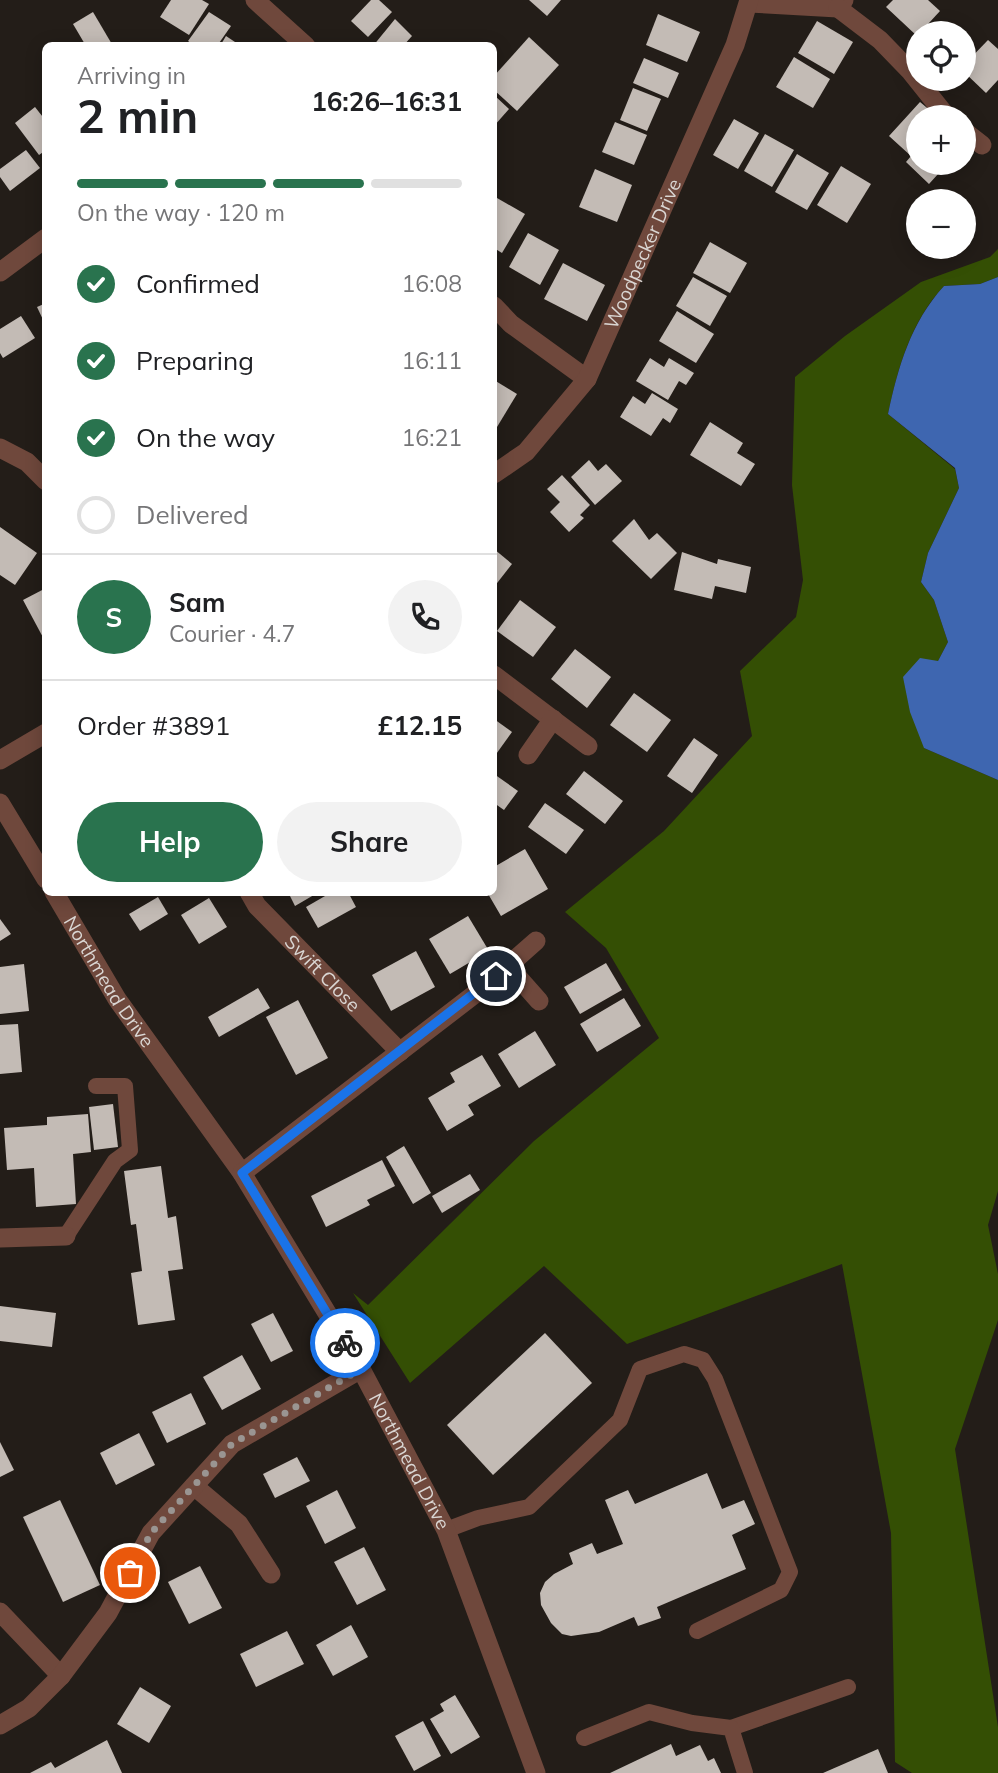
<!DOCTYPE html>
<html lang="en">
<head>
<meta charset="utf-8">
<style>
  :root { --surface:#fff; --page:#f2f2f2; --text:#202124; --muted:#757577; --line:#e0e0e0; --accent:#29734e }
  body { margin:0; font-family:Mulish,sans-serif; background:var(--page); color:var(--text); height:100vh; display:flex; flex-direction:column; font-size:26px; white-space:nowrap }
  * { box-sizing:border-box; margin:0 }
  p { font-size:23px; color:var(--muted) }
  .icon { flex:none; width:38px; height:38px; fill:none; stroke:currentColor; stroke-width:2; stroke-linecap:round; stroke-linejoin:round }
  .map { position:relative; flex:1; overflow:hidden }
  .sheet { position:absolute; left:42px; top:42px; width:455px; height:854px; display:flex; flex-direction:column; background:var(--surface); border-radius:10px; box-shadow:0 4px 18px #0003 }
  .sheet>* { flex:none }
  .tools { position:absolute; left:906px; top:21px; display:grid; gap:14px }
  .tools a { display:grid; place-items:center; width:70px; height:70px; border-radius:50%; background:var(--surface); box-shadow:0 4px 18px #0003; font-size:35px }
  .pin { position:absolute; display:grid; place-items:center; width:60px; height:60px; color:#fff; margin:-30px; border:4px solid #fff; border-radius:50%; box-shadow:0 2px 7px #0007 }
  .courier { position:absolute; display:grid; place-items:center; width:70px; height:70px; margin:-35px; border:5px solid #1a73e8; border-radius:50%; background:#fff; color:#222; box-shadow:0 2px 9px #0007 }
  .headline em { font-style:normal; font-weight:700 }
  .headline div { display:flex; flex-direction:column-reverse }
  .headline { display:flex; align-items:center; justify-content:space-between; height:119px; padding:0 35px }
  h1 { font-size:46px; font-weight:700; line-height:52px }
  .bar { display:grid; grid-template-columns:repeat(4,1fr); gap:10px 7px; align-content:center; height:84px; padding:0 35px }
  .bar i { height:9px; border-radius:5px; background:var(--line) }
  .bar .selected { background:var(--accent) }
  .bar p { grid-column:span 4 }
  .line { display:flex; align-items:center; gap:18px; padding:0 35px; border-top:2px solid var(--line) }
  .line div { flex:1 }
  .round { display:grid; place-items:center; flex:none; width:74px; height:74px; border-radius:37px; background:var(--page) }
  ol { padding:0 35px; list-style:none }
  li { display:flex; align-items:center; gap:21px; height:77px }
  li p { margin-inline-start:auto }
  li .icon { padding:7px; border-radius:50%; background:var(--accent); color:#fff; stroke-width:4 }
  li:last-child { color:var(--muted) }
  li i { width:38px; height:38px; border:4px solid var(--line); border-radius:50% }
  .action { display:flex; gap:14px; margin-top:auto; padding:14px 35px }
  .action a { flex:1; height:80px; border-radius:42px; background:var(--accent); color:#fff; font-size:28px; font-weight:700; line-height:80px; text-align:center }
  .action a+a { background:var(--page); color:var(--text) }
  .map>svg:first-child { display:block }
  .forest { fill:#344f04 }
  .water { fill:#3e66b0 }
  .building { fill:#c3bbb5 }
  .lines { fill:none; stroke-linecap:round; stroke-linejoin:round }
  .service { stroke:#6f483c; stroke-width:16 }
  .minor { stroke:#6f483c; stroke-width:19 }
  .done { stroke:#9a9592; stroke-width:7; stroke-dasharray:0 12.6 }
  .route { stroke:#1a73e8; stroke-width:9 }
  .labels { text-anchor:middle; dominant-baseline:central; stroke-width:7; stroke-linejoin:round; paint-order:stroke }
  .street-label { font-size:19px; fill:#dad6d3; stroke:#0a0806 }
</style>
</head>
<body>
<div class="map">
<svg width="998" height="1773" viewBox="0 0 998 1773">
  <rect width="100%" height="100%" fill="#231d18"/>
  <path class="forest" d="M998,249V277L980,284L944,286C911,321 898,367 888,414L955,469L959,488L928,553L921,582L934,600L948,642L938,661L924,748L998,780V1191L988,1225L998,1274V1320L955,1449L998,1727V1773H912L895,1762L891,1533L842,1264L627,1344L544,1266L410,1383L353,1293L368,1305L534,1141L659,1038L606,948L565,912L664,831L752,736L740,671L796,617L803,580L792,485L795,377L845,336L921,282L990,257Z"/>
  <path class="water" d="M998,277V780L924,748L910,712L903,677L920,658L938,661L948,642L934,600L921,582L928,553L959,488L955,468L888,414C898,367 911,322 944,286L980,284Z"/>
  <g class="building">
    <polygon points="171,0 202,0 209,4 189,35 160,17"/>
    <polygon points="371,0 379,0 392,12 368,37 351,21"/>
    <polygon points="529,0 561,0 547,16"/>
    <polygon points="893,0 928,0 940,11 917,36 886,7"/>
    <polygon points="93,12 113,46 86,46 73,24"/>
    <polygon points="209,12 231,26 217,46 195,46 188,41"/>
    <polygon points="658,14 700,32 687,62 646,45"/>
    <polygon points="395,19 412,36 403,46 373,46"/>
    <polygon points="817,21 853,42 834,74 798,53"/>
    <polygon points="226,36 241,46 220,46"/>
    <polygon points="529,37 559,65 517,111 494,90 494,76"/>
    <polygon points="988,40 998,49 998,80 986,93 964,72 964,65"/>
    <polygon points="794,57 830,79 813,108 776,87"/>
    <polygon points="644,58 679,73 668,98 633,83"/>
    <polygon points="633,88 661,99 647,131 620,120"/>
    <polygon points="494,95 509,109 494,126"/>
    <polygon points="920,102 938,117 919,117 919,163 948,163 929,184 906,162 911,156 889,136"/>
    <polygon points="35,107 46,121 46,150 39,155 15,123"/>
    <polygon points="734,119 759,133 738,169 713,155"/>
    <polygon points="615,122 647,135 634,165 602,152"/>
    <polygon points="765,134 794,150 772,187 744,171"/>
    <polygon points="26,150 40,168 10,191 0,177 0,169"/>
    <polygon points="797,154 829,173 807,210 775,192"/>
    <polygon points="841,166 871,184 847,223 817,205"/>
    <polygon points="595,169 632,185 617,222 579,207"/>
    <polygon points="497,198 525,214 502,253 494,248 494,203"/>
    <polygon points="528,233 559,250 540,285 509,267"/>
    <polygon points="710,242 747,263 730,293 693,273"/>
    <polygon points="563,263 605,285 587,321 544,299"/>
    <polygon points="693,277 727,296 710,326 676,306"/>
    <polygon points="46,303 46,326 37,307"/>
    <polygon points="677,311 714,334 696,363 659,341"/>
    <polygon points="21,316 35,338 3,358 0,353 0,329"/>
    <polygon points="650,358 664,367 669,358 694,373 686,385 679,381 668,400 636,381"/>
    <polygon points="494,380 517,394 494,432"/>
    <polygon points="652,393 678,409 670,423 663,418 651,436 620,417 633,396 645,404"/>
    <polygon points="710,422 743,443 737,453 755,464 741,486 690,455"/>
    <polygon points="589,460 598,471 606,464 622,481 595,505 571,477"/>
    <polygon points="562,475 590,505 580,515 584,518 569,532 550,512 560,502 547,489"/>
    <polygon points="634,519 649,540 657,533 677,553 651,579 612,541"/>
    <polygon points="0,527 37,553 15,585 0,575"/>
    <polygon points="494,549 512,564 494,587"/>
    <polygon points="682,552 717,564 718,559 751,567 746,593 715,586 712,599 674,590"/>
    <polygon points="46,588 46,643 23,600"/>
    <polygon points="520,600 556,627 533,657 497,631"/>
    <polygon points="575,649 611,677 587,708 551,679"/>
    <polygon points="634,693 671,720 647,752 610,725"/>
    <polygon points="494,719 512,732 494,757"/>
    <polygon points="694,738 718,755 692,793 667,776"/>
    <polygon points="584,771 623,801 605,824 566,794"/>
    <polygon points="494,774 518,791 504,810 494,803"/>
    <polygon points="545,803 584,830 566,854 528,827"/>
    <polygon points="525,849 548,889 501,916 487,892 494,892 494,867"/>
    <polygon points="288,892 319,892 295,906"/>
    <polygon points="332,892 348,892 356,907 318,928 306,907"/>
    <polygon points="158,897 168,914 140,931 129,914"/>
    <polygon points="209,898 227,927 199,944 181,915"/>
    <polygon points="468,916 489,951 450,974 429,939"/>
    <polygon points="0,919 11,934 0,941"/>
    <polygon points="416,951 435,987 391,1011 372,975"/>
    <polygon points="606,963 622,990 580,1014 564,987"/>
    <polygon points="24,964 29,1011 0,1014 0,967"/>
    <polygon points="258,988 270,1008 219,1037 208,1017"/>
    <polygon points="624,998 641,1026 597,1052 580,1024"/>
    <polygon points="298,1000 328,1058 296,1075 266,1017"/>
    <polygon points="18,1024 22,1072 0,1074 0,1025"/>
    <polygon points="535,1031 556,1065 519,1088 498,1054"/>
    <polygon points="482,1055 501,1086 468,1105 474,1115 447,1131 428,1098 455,1082 450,1073"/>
    <polygon points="113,1104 118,1147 94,1150 89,1107"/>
    <polygon points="88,1114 91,1152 73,1154 76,1204 36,1207 34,1168 7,1170 4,1128 47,1125 47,1117"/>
    <polygon points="404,1146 431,1193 413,1204 386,1157"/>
    <polygon points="382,1160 395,1186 367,1200 370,1205 326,1227 311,1196"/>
    <polygon points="161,1166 168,1218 176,1216 183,1269 168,1271 175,1320 138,1325 131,1273 142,1271 136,1224 131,1225 124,1171"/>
    <polygon points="470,1174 480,1190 442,1213 432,1196"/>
    <polygon points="0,1306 56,1313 52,1347 0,1341"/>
    <polygon points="273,1313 293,1351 271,1362 251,1324"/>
    <polygon points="545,1333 592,1383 493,1475 447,1425"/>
    <polygon points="242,1355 261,1389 222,1410 203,1377"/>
    <polygon points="191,1393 206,1424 167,1443 152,1412"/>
    <polygon points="139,1433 155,1465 116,1485 100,1453"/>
    <polygon points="0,1442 14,1470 0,1477"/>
    <polygon points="297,1457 310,1481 275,1498 263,1474"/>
    <polygon points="707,1473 722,1509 744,1500 755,1524 732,1535 746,1569 657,1607 661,1618 638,1626 634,1617 599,1632 571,1636 562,1634 551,1623 541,1605 540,1593 545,1582 554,1574 573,1564 569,1553 592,1543 597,1554 623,1544 605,1500 628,1490 635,1504"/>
    <polygon points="337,1490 356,1528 325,1544 306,1506"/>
    <polygon points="60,1500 100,1585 63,1602 23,1517"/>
    <polygon points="364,1547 386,1590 357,1605 334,1562"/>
    <polygon points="200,1566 222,1608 189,1624 168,1582"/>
    <polygon points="351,1625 368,1657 333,1676 316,1645"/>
    <polygon points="287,1631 304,1664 256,1687 240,1654"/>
    <polygon points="140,1687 171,1706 149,1743 117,1724"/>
    <polygon points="455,1695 480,1737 451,1754 430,1719 444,1711 440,1704"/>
    <polygon points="423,1721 441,1756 414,1771 395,1736"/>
    <polygon points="107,1740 122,1773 30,1773 51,1762 55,1768"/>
    <polygon points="671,1744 676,1756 700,1745 708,1761 714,1758 721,1773 610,1773"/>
    <polygon points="878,1749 888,1773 823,1773"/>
  </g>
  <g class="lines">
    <g class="service">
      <polyline points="66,1236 115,1161 130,1150 125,1086 96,1086"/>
      <polyline points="446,1530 478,1518 529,1507 620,1420 640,1369 684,1354 703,1360 715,1379 790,1572 781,1590 697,1631"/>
      <polyline points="731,1728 848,1687"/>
      <polyline points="584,1738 649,1712 692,1723 731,1728 745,1773"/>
    </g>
    <g class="minor">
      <polyline points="255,0 306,46"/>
      <polyline points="749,3 838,8 844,0"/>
      <polyline points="838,8 880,40 911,72 947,117"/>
      <polyline points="964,131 982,145"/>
      <polyline points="0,272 46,238"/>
      <polyline points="494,306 511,324 587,379"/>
      <polyline points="0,448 27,462 46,481"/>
      <path id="s1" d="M494,474L526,452L587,379L735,45L749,0"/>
      <polyline points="494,675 588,746"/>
      <polyline points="528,755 553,719"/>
      <polyline points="0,760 46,733"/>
      <polyline points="0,803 46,879"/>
      <path id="s2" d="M54,892L117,999L242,1173L361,1369L446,1530L536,1773"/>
      <path id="s3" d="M249,892L257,906L400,1052"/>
      <polyline points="508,966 539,1001"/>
      <polyline points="242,1173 484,987 536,941"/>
      <polyline points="0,1238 66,1236"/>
      <polyline points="194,1486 239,1524 271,1574"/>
      <polyline points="0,1612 61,1676"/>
      <polyline points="0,1725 29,1708 61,1676 108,1613 151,1533 232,1444 361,1369"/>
    </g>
  </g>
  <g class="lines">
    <polyline class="done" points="130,1573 151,1533 232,1444 361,1369 345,1343"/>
    <polyline class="route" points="345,1343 242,1173 496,976"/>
  </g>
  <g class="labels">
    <g class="street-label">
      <text stroke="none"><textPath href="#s1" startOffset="271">Woodpecker Drive</textPath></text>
      <text stroke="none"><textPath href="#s3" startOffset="110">Swift Close</textPath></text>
      <text stroke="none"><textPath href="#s2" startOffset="105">Northmead Drive</textPath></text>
      <text stroke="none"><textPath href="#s2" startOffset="672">Northmead Drive</textPath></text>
    </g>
  </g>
</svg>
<div class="tools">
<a><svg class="icon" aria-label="locate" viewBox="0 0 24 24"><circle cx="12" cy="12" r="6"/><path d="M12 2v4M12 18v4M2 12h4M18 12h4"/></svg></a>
<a>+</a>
<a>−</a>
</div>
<div class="pin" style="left:130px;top:1573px;background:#ea580c"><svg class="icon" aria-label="bag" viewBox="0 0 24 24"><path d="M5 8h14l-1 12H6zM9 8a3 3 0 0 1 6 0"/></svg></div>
<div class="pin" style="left:496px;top:976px;background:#1f2937"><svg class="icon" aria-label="home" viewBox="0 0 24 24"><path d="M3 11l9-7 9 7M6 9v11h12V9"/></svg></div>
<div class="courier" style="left:345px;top:1343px"><svg class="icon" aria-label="bike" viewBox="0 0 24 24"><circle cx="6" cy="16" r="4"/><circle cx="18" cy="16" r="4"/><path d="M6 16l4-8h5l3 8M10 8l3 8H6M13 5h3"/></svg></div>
<section class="sheet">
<div class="headline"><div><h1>2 min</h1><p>Arriving in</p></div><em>16:26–16:31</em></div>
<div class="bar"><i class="selected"></i><i class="selected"></i><i class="selected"></i><i></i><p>On the way · 120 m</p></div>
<ol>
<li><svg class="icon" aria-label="check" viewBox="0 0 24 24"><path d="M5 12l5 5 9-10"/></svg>Confirmed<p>16:08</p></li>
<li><svg class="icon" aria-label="check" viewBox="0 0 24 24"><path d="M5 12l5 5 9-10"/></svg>Preparing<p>16:11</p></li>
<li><svg class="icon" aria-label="check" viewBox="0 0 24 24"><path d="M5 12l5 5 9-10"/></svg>On the way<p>16:21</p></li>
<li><i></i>Delivered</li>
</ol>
<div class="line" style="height:126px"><b class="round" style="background:var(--accent);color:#fff">S</b><div><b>Sam</b><p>Courier · 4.7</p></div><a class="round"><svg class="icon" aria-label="phone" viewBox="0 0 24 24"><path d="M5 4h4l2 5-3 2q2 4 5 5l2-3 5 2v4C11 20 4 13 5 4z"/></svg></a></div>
<div class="line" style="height:91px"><div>Order #3891</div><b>£12.15</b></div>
<div class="action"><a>Help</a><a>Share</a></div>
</section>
</div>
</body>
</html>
